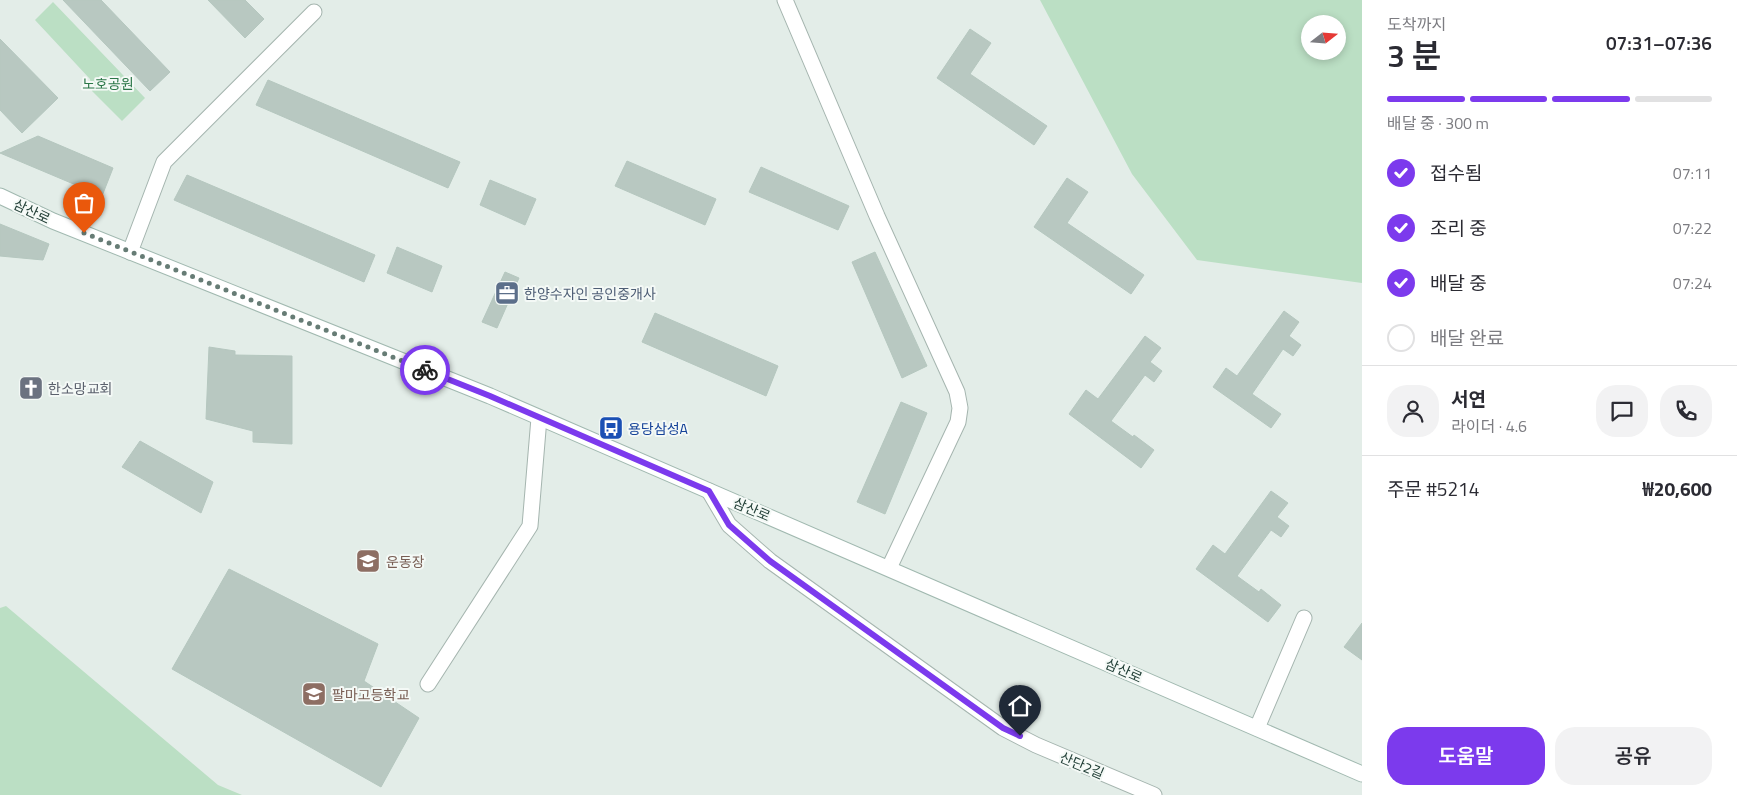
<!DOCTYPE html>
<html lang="ko">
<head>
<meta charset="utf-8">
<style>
  :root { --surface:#fff; --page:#f2f2f3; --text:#2b2b33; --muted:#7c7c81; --line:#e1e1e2; --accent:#7c3aed }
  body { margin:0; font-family:"Titillium Web","Noto Sans KR",sans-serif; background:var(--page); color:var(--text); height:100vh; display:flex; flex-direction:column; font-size:19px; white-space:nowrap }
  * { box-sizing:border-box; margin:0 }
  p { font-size:16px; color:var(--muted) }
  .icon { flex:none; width:28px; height:28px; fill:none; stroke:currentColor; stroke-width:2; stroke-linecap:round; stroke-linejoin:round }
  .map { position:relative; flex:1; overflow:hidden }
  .drawer { display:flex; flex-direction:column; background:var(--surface); width:375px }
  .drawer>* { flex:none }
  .needle { width:32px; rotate:73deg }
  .controls { position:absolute; left:1301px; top:15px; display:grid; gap:10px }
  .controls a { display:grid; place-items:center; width:45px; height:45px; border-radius:50%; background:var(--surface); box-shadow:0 2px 8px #0003; font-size:25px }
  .pin { position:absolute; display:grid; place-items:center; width:42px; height:42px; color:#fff; margin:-51px -21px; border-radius:50% 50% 50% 0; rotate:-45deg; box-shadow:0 0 5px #0007 }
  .pin .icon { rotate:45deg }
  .courier { position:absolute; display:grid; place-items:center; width:50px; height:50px; margin:-25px; border:4px solid #7c3aed; border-radius:50%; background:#fff; color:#222; box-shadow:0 1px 6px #0007 }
  .head em { font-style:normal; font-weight:600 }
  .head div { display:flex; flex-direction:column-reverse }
  .head { display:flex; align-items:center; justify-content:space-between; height:85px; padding:0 25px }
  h1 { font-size:32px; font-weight:600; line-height:38px }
  .bar { display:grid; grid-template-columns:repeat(4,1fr); gap:8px 5px; align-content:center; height:60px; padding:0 25px }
  .bar i { height:6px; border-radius:4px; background:var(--line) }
  .bar .selected { background:var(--accent) }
  .bar p { grid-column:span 4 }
  .line { display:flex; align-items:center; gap:12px; padding:0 25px; border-top:1px solid var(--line) }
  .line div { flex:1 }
  .round { display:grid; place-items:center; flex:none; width:52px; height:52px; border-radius:20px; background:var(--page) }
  ol { padding:0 25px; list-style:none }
  li { display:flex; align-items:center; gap:15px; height:55px }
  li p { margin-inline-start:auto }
  li .icon { padding:5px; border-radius:50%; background:var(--accent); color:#fff; stroke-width:4 }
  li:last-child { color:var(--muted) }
  li i { width:28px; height:28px; border:2px solid var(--line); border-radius:50% }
  .button { display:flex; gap:10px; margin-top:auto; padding:10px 25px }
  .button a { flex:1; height:58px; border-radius:20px; background:var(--accent); color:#fff; font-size:20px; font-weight:600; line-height:58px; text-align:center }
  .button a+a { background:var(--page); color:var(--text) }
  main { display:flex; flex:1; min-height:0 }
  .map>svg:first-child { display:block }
  .green { fill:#bbdfc4; fill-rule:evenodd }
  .building { fill:#b8c8c1; stroke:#b5c7bf }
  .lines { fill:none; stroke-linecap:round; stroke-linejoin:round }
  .minor-casing { stroke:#a5b5af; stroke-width:17 }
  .secondary-casing { stroke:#a1b9b0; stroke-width:17 }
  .minor { stroke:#fff; stroke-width:15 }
  .secondary { stroke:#fff; stroke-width:15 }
  .done { stroke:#667c75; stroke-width:5; stroke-dasharray:0 9 }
  .route { stroke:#7c3aed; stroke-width:6 }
  .labels { text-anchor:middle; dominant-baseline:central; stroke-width:4; stroke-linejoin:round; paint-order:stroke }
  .park-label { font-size:14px; fill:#2b7748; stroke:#f4f9f6 }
  .street-label { font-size:14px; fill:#223f37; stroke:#f4f9f6 }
  .service-label { font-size:14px; fill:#4e5e75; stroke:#f4f9f6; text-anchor:start }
  .worship-label { font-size:14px; fill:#5b616d; stroke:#f4f9f6; text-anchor:start }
  .transit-label { font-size:14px; fill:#164399; stroke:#f4f9f6; text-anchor:start }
  .education-label { font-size:14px; fill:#785e54; stroke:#f4f9f6; text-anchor:start }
</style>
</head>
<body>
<main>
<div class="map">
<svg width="1362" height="795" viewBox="0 0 1362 795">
  <rect width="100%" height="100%" fill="#e3ede8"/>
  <g class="green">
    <path d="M1040,0H1362V283L1197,260L1132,174ZM1310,24H1338V51H1310Z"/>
    <polygon points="53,2 145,98 122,121 92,91 90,79 35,20"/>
    <polygon points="6,606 218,785 242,795 0,795 0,608"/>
  </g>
  <g class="building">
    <polygon points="63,0 101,0 170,72 150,91"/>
    <polygon points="208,0 245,0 264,19 245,38"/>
    <polygon points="970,29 991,43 970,74 1047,126 1034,145 937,78"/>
    <polygon points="0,39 58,98 22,133 0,110"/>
    <polygon points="268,80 460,162 448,188 256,105"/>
    <polygon points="38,136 113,168 102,196 0,153"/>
    <polygon points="627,161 716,199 705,225 615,186"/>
    <polygon points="761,167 849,206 838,230 749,192"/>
    <polygon points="187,175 375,255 364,282 174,200"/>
    <polygon points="1067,178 1088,192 1067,223 1144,275 1131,294 1034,227"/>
    <polygon points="490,180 536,199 525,225 480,205"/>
    <polygon points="0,224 49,244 43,260 0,256"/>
    <polygon points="397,247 442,266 432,292 387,273"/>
    <polygon points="875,252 927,366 902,378 852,262"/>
    <polygon points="505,272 519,278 497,328 482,322"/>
    <polygon points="1284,311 1299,322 1289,336 1301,345 1293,356 1283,349 1252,394 1281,414 1271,428 1213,387 1226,368 1237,376"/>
    <polygon points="655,313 778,366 766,396 642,342"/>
    <polygon points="1145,336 1161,348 1150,362 1162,371 1154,382 1145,375 1111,421 1133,437 1134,435 1154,450 1141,468 1069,414 1086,390 1098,399"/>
    <polygon points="209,347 235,351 235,355 292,356 292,444 253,442 253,431 206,419"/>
    <polygon points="901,402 927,413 885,514 857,502"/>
    <polygon points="140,441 213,482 201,513 122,467"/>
    <polygon points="1271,491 1288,503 1277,517 1289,526 1281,537 1271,530 1237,576 1259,592 1261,589 1281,605 1268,622 1196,569 1213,545 1225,554"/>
    <polygon points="229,569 378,644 364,681 419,718 381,787 172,669"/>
    <polygon points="1362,623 1362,660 1344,647"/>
  </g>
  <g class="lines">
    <defs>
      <g id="minor">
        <polyline points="785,0 877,216 957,392 960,408 958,422 889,568"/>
        <polyline points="130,252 164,162 314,12"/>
        <polyline points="709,491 729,525 770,561 1003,728 1036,745 1154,795"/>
        <polyline points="428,684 530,526 539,418"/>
        <polyline points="1257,728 1304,618"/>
      </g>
      <polyline id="secondary" points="0,196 53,221 490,396 1362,774"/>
    </defs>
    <use href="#minor" class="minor-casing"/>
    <use href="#secondary" class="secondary-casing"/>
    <use href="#minor" class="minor"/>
    <use href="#secondary" class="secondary"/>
  </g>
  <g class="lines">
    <polyline class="done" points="84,233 425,370"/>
    <polyline class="route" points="425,370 490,396 709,491 729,525 770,561 1003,728 1020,736"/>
  </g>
  <defs>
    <symbol id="office-square" viewBox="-11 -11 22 22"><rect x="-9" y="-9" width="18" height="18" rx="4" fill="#5c6f8a" stroke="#f4f9f6"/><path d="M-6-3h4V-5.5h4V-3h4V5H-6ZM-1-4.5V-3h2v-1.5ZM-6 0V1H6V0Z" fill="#fff"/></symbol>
    <symbol id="church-square" viewBox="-11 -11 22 22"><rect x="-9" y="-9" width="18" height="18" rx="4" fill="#6b7280" stroke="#f4f9f6"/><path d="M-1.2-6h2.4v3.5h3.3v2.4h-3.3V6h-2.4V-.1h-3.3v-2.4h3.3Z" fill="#fff"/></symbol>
    <symbol id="bus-square" viewBox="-11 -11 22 22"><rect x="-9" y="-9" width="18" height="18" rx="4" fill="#1a4fb4" stroke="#f4f9f6"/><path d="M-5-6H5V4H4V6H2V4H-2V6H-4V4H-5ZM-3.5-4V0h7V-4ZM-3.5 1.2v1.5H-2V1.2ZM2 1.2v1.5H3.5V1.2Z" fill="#fff"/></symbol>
    <symbol id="school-square" viewBox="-11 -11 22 22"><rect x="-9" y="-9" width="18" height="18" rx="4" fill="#8d6e63" stroke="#f4f9f6"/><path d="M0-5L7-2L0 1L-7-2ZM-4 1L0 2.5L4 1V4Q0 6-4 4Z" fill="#fff"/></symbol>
  </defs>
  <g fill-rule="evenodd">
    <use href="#office-square" x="493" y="279" width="28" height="28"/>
    <use href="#church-square" x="17" y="374" width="28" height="28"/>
    <use href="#bus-square" x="597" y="414" width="28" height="28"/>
    <use href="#school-square" x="354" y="547" width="28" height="28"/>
    <use href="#school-square" x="300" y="680" width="28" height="28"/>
  </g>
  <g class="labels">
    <g class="park-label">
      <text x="108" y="83">노호공원</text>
    </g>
    <g class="street-label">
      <text transform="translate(32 211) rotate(25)">삼산로</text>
      <text transform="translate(752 509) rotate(23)">삼산로</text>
      <text transform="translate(1124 670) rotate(24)">삼산로</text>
      <text transform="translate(1082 765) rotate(23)">산단2길</text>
    </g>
    <g class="service-label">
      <text x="524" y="293">한양수자인 공인중개사</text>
    </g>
    <g class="worship-label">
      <text x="48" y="388">한소망교회</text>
    </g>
    <g class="transit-label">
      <text x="628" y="428">용당삼성A</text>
    </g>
    <g class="education-label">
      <text x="386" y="561">운동장</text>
      <text x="332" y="694">팔마고등학교</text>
    </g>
  </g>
</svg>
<div class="controls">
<a><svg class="needle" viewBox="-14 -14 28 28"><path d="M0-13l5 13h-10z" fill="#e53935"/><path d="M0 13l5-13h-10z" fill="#7c7c81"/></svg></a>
</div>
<div class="pin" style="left:84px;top:233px;background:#ea580c"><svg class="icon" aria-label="bag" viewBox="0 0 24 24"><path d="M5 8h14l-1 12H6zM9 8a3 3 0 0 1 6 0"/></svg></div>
<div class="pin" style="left:1020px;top:736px;background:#1f2937"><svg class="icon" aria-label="home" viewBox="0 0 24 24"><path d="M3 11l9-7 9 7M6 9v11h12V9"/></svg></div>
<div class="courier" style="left:425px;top:370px"><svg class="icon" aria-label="bike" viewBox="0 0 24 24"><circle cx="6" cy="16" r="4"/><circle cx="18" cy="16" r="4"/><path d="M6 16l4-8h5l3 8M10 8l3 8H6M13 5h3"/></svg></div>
</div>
<section class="drawer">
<div class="head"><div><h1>3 분</h1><p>도착까지</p></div><em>07:31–07:36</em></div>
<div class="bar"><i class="selected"></i><i class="selected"></i><i class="selected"></i><i></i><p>배달 중 · 300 m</p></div>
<ol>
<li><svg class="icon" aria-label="check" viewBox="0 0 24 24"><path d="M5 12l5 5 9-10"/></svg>접수됨<p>07:11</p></li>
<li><svg class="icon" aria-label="check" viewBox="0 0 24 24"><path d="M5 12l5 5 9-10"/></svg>조리 중<p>07:22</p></li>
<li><svg class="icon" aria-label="check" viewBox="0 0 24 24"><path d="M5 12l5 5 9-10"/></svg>배달 중<p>07:24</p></li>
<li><i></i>배달 완료</li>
</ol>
<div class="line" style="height:90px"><a class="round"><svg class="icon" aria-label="person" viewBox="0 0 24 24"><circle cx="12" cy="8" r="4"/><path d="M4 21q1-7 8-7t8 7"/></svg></a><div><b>서연</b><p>라이더 · 4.6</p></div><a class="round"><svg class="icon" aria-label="chat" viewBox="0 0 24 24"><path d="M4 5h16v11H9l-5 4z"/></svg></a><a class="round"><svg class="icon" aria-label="phone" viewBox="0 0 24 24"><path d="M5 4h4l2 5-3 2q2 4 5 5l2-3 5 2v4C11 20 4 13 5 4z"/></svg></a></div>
<div class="line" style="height:65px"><div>주문 #5214</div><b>₩20,600</b></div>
<div class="button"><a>도움말</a><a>공유</a></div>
</section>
</main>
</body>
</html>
